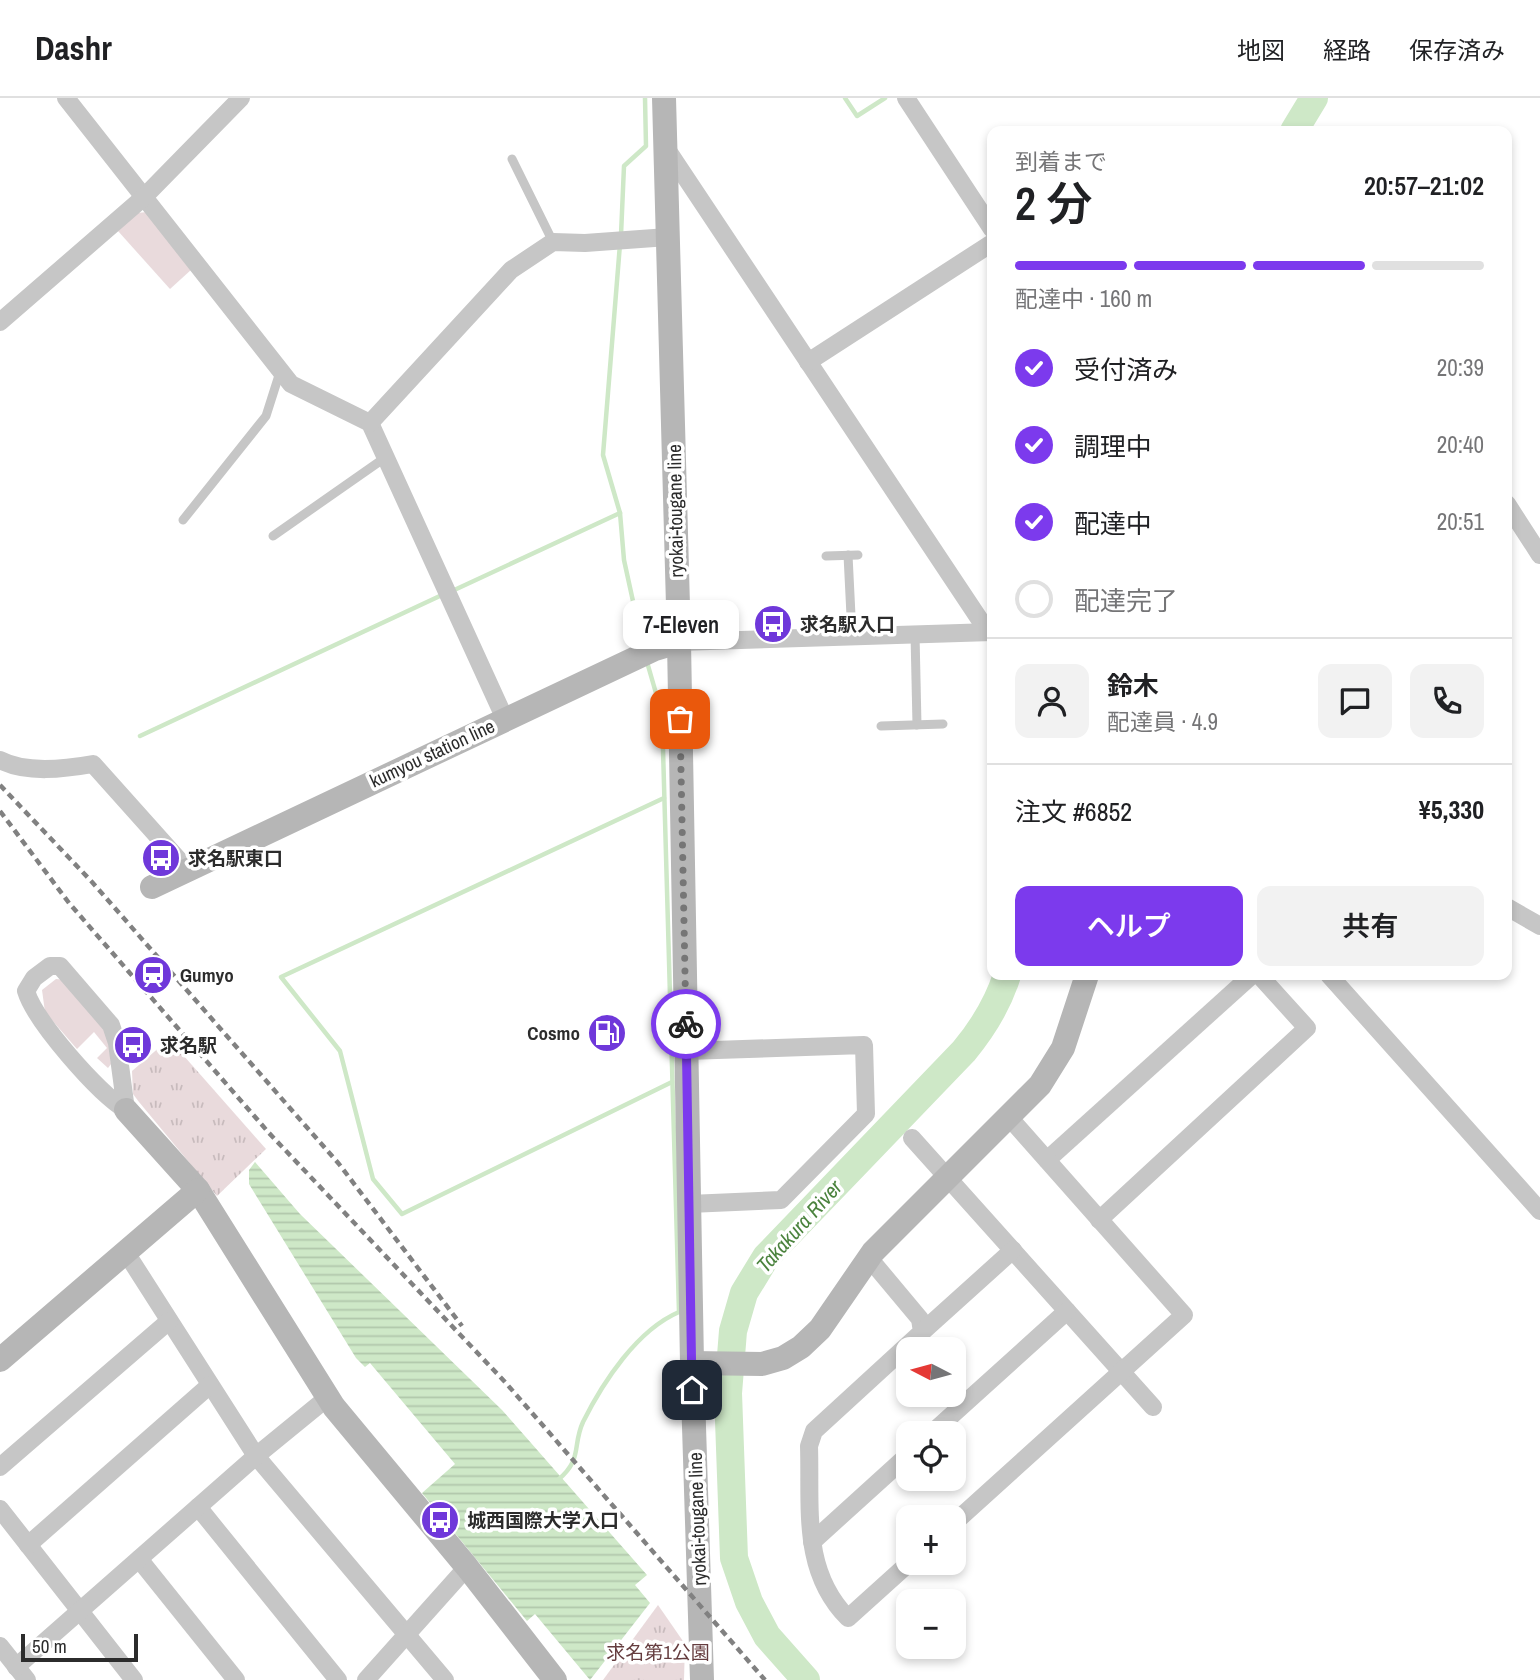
<!DOCTYPE html>
<html lang="ja">
<head>
<meta charset="utf-8">
<style>
  :root { --surface:#fff; --page:#f2f2f2; --text:#202124; --muted:#757577; --line:#e0e0e0; --accent:#7c3aed }
  body { margin:0; font-family:"Archivo Narrow","Noto Sans JP",sans-serif; background:var(--page); color:var(--text); height:100vh; display:flex; flex-direction:column; font-size:26px; white-space:nowrap }
  * { box-sizing:border-box; margin:0 }
  p { font-size:23px; color:var(--muted) }
  .icon { flex:none; width:38px; height:38px; fill:none; stroke:currentColor; stroke-width:2; stroke-linecap:round; stroke-linejoin:round }
  .map { position:relative; flex:1; overflow:hidden }
  .drawer { position:absolute; left:987px; top:28px; width:525px; height:854px; display:flex; flex-direction:column; background:var(--surface); border-radius:14px; box-shadow:0 4px 10px #0003 }
  .drawer>* { flex:none }
  .needle { width:46px; rotate:276deg }
  .controls { position:absolute; left:896px; top:1239px; display:grid; gap:14px }
  .controls a { display:grid; place-items:center; width:70px; height:70px; border-radius:14px; background:var(--surface); box-shadow:0 4px 10px #0003; font-size:35px }
  .scale { position:absolute; left:21px; bottom:18px; width:117px; box-sizing:border-box; padding-left:7px; border:4px solid #2c2c2c; border-top:0; font-size:19px; line-height:24px; white-space:nowrap; color:#2c2c2c; -webkit-text-stroke:5px #fff; paint-order:stroke }
  .pin { position:absolute; display:grid; place-items:center; width:60px; height:60px; color:#fff; margin:-30px; border-radius:14px; box-shadow:0 4px 10px #0006 }
  .courier { position:absolute; display:grid; place-items:center; width:70px; height:70px; margin:-35px; border:5px solid #7c3aed; border-radius:50%; background:#fff; color:#222; box-shadow:0 2px 9px #0007 }
  .bubble { position:absolute; height:49px; border-radius:14px; background:var(--surface); box-shadow:0 4px 10px #0003; font-size:23px; font-weight:600; line-height:49px; text-align:center }
  .summary em { font-style:normal; font-weight:600 }
  .summary div { display:flex; flex-direction:column-reverse }
  .summary { display:flex; align-items:center; justify-content:space-between; height:119px; padding:0 28px }
  h1 { font-size:46px; font-weight:600; line-height:52px }
  .bar { display:grid; grid-template-columns:repeat(4,1fr); gap:10px 7px; align-content:center; height:84px; padding:0 28px }
  .bar i { height:9px; border-radius:5px; background:var(--line) }
  .bar .active { background:var(--accent) }
  .bar p { grid-column:span 4 }
  .line { display:flex; align-items:center; gap:18px; padding:0 28px; border-top:2px solid var(--line) }
  .line div { flex:1 }
  .round { display:grid; place-items:center; flex:none; width:74px; height:74px; border-radius:14px; background:var(--page) }
  ol { padding:0 28px; list-style:none }
  li { display:flex; align-items:center; gap:21px; height:77px }
  li p { margin-inline-start:auto }
  li .icon { padding:7px; border-radius:50%; background:var(--accent); color:#fff; stroke-width:4 }
  li:last-child { color:var(--muted) }
  li i { width:38px; height:38px; border:4px solid var(--line); border-radius:50% }
  .action { display:flex; gap:14px; margin-top:auto; padding:14px 28px }
  .action a { flex:1; height:80px; border-radius:14px; background:var(--accent); color:#fff; font-size:28px; font-weight:600; line-height:80px; text-align:center }
  .action a+a { background:var(--page); color:var(--text) }
  header { display:flex; align-items:center; gap:42px; box-sizing:border-box; height:98px; padding:0 35px; background:var(--surface); border-bottom:2px solid var(--line) }
  header strong { font-size:33px }
  nav { display:flex; gap:38px; margin-inline-start:auto; font-size:24px }
  .map>svg:first-child { display:block }
  .grass { fill:#e9dadc }
  .park { fill:url(#park-tufts) }
  .water { fill:url(#water-rules) }
  .lines { fill:none; stroke-linecap:round; stroke-linejoin:round }
  .stream { stroke:#cee8c7; stroke-width:4.5 }
  .river { stroke:#cee8c7; stroke-width:28 }
  .lane { stroke:#c6c6c6; stroke-width:9 }
  .street { stroke:#c6c6c6; stroke-width:18 }
  .secondary { stroke:#b6b6b6; stroke-width:24 }
  .rail { stroke:#818181; stroke-width:4.5; stroke-dasharray:7 5; stroke-linecap:butt }
  .done { stroke:#767676; stroke-width:7; stroke-dasharray:0 12.6 }
  .route { stroke:#7c3aed; stroke-width:9 }
  .labels { text-anchor:middle; dominant-baseline:central; stroke-width:7; stroke-linejoin:round; paint-order:stroke }
  .street-label { font-size:19px; fill:#2c2c2c; stroke:#fff }
  .poi-label { font-size:19px; font-weight:bold; fill:#2c2c2c; stroke:#fff; text-anchor:start }
  .park-label { font-size:19px; fill:#653d3f; stroke:#fff }
  .water-label { font-size:21px; font-style:italic; fill:#4b833e; stroke:#fff }
</style>
</head>
<body>
<header>
<strong>Dashr</strong>
<nav><a>地図</a><a>経路</a><a>保存済み</a></nav>
</header>
<div class="map">
<svg width="1540" height="1582" viewBox="0 0 1540 1582">
  <defs>
    <pattern id="park-tufts" width="24" height="20" patternUnits="userSpaceOnUse" patternTransform="scale(1.75)"><rect width="24" height="20" fill="#e9dadc"/><path d="M3 7l-1-3M5 7V3M7 7l1-3M15 17l-1-3M17 17v-4M19 17l1-3" fill="none" stroke="#c8bbbd"/></pattern>
    <pattern id="water-rules" width="6" height="5" patternUnits="userSpaceOnUse" patternTransform="scale(1.75)"><rect width="6" height="5" fill="#cee8c7"/><path d="M0 2.5h6" fill="none" stroke="#b1c7ab"/></pattern>
  </defs>
  <rect width="100%" height="100%" fill="#fff"/>
  <g class="grass">
    <polygon points="147,114 192,171 170,191 118,133 137,115"/>
    <polygon points="56,881 67,882 108,936 111,966 108,970 97,960 107,950 94,934 77,951 45,914 42,892"/>
  </g>
  <g class="park">
    <polygon points="169,941 266,1051 217,1098 139,1004 133,996 132,973"/>
    <polygon points="658,1507 685,1546 684,1582 603,1582"/>
  </g>
  <polygon class="water" points="255,1064 300,1116 502,1312 647,1477 635,1487 650,1505 590,1582 535,1516 527,1523 422,1395 455,1366 370,1265 365,1269 356,1260 249,1086 249,1072"/>
  <g class="lines">
    <g class="stream">
      <polyline points="845,0 857,18 885,0"/>
      <polyline points="621,137 624,68 646,48 645,0"/>
      <polyline points="620,415 603,357 620,146"/>
      <polyline points="450,494 620,415 624,462 643,549"/>
      <polyline points="140,638 442,497"/>
      <polyline points="664,700 281,879 340,953 373,1081 402,1116 672,984"/>
      <path d="M558,1382C583,1361 572,1348 583,1324C603,1284 637,1232 679,1214L662,616L647,564"/>
    </g>
    <g class="river">
      <polyline points="1294,33 1314,0"/>
      <path d="M806,1582L767,1538L749,1504L734,1460L728,1295L733,1233L744,1195L766,1159L964,953C983,930 998,906 1007,877"/>
    </g>
    <g class="lane">
      <polyline points="512,61 553,144"/>
      <polyline points="183,422 266,318 280,274"/>
      <polyline points="273,438 386,359"/>
      <polyline points="848,457 852,538"/>
      <polyline points="826,458 858,457"/>
      <polyline points="915,536 917,627"/>
      <polyline points="881,628 943,626"/>
    </g>
    <g class="street">
      <polyline points="66,0 291,286 370,325 505,621"/>
      <polyline points="906,0 992,131"/>
      <polyline points="666,50 988,534"/>
      <polyline points="0,224 144,99 241,0"/>
      <polyline points="808,264 992,145"/>
      <polyline points="370,325 511,172 553,144 585,145 668,139"/>
      <polyline points="1507,406 1540,457"/>
      <polyline points="679,544 992,534"/>
      <path d="M0,662C26,676 65,671 93,666L186,770"/>
      <polyline points="1507,809 1540,828"/>
      <path d="M50,868H60L111,927L117,945L126,1012C98,995 35,923 26,893L34,880Z"/>
      <polyline points="1329,877 1540,1113"/>
      <polyline points="686,953 864,947 866,1016 781,1102 689,1106"/>
      <polyline points="912,1040 1153,1309"/>
      <polyline points="1047,1062 1252,877"/>
      <polyline points="1099,1122 1307,930 1259,877"/>
      <polyline points="125,1153 256,1358 445,1582"/>
      <path d="M869,1160L920,1221L922,1234L814,1333L809,1348C811,1409 801,1473 848,1520L909,1465"/>
      <polyline points="922,1234 1013,1152"/>
      <polyline points="932,1335 1067,1213"/>
      <polyline points="0,1369 169,1223"/>
      <polyline points="198,1409 338,1582"/>
      <polyline points="0,1411 134,1582"/>
      <polyline points="954,1425 1184,1217 1008,1018"/>
      <polyline points="812,1444 908,1357"/>
      <polyline points="28,1447 210,1287"/>
      <polyline points="139,1461 236,1582"/>
      <polyline points="0,1548 27,1582"/>
      <polyline points="16,1569 256,1358 327,1300"/>
      <polyline points="366,1582 467,1469"/>
    </g>
    <g class="secondary">
      <polyline points="664,0 679,544 692,1265 702,1582"/>
      <polyline points="152,789 655,551 679,544"/>
      <polyline points="126,1012 198,1092 334,1309 467,1469 555,1582"/>
      <polyline points="0,1262 198,1092"/>
      <polyline points="692,1265 762,1266 783,1260 801,1249 820,1231 873,1154 1040,987 1063,950 1087,877"/>
    </g>
    <g class="rail">
      <polyline points="0,687 92,784 339,1066 462,1228"/>
      <polyline points="0,713 69,805 269,1035 505,1284 765,1582"/>
    </g>
  </g>
  <g class="lines">
    <polyline class="done" points="680,621 686,926"/>
    <polyline class="route" points="686,926 692,1292"/>
  </g>
  <defs>
    <symbol id="bus-disc" viewBox="-11 -11 22 22"><circle r="9.5" fill="#6f38da" stroke="#fff"/><path d="M-5-6H5V4H4V6H2V4H-2V6H-4V4H-5ZM-3.5-4V0h7V-4ZM-3.5 1.2v1.5H-2V1.2ZM2 1.2v1.5H3.5V1.2Z" fill="#fff"/></symbol>
    <symbol id="station-disc" viewBox="-11 -11 22 22"><circle r="9.5" fill="#6f38da" stroke="#fff"/><path d="M-3-6H3Q5-6 5-4V2Q5 4 3 4L4.5 6H3L1.5 4h-3L-3 6H-4.5L-3 4Q-5 4-5 2V-4Q-5-6-3-6ZM-3.5-4v3h7v-3ZM-3.5 1v1.5H-2V1ZM2 1v1.5H3.5V1Z" fill="#fff"/></symbol>
    <symbol id="fuel-disc" viewBox="-11 -11 22 22"><circle r="9.5" fill="#6f38da" stroke="#fff"/><path d="M-5.5-6h7V0h2V4h1.3V-2.5L3-4.5l.8-.8L6-3V5H2.5V1h-1V6h-7ZM-4.2-4.7v3.2H.2V-4.7Z" fill="#fff"/></symbol>
  </defs>
  <g fill-rule="evenodd">
    <use href="#bus-disc" x="751" y="504" width="44" height="44"/>
    <use href="#bus-disc" x="139" y="738" width="44" height="44"/>
    <use href="#station-disc" x="131" y="855" width="44" height="44"/>
    <use href="#fuel-disc" x="585" y="913" width="44" height="44"/>
    <use href="#bus-disc" x="111" y="925" width="44" height="44"/>
    <use href="#bus-disc" x="418" y="1400" width="44" height="44"/>
  </g>
  <g class="labels">
    <g class="street-label">
      <text transform="translate(675 413) rotate(-91)">ryokai-tougane line</text>
      <text transform="translate(432 655) rotate(-25)">kumyou station line</text>
      <text transform="translate(697 1421) rotate(-92)">ryokai-tougane line</text>
    </g>
    <g class="poi-label">
      <text x="800" y="526">求名駅入口</text>
      <text x="188" y="760">求名駅東口</text>
      <text x="180" y="877">Gumyo</text>
      <text x="580" y="935" text-anchor="end">Cosmo</text>
      <text x="160" y="947">求名駅</text>
      <text x="467" y="1422">城西国際大学入口</text>
    </g>
    <g class="park-label">
      <text x="658" y="1554">求名第1公園</text>
    </g>
    <g class="water-label">
      <text transform="translate(799 1128) rotate(-48)">Takakura River</text>
    </g>
  </g>
</svg>
<div class="controls">
<a><svg class="needle" viewBox="-14 -14 28 28"><path d="M0-13l5 13h-10z" fill="#e53935"/><path d="M0 13l5-13h-10z" fill="#757577"/></svg></a>
<a><svg class="icon" aria-label="locate" viewBox="0 0 24 24"><circle cx="12" cy="12" r="6"/><path d="M12 2v4M12 18v4M2 12h4M18 12h4"/></svg></a>
<a>+</a>
<a>−</a>
</div>
<div class="scale">50 m</div>
<div class="pin" style="left:680px;top:621px;background:#ea580c"><svg class="icon" aria-label="bag" viewBox="0 0 24 24"><path d="M5 8h14l-1 12H6zM9 8a3 3 0 0 1 6 0"/></svg></div>
<div class="pin" style="left:692px;top:1292px;background:#1f2937"><svg class="icon" aria-label="home" viewBox="0 0 24 24"><path d="M3 11l9-7 9 7M6 9v11h12V9"/></svg></div>
<div class="courier" style="left:686px;top:926px"><svg class="icon" aria-label="bike" viewBox="0 0 24 24"><circle cx="6" cy="16" r="4"/><circle cx="18" cy="16" r="4"/><path d="M6 16l4-8h5l3 8M10 8l3 8H6M13 5h3"/></svg></div>
<div class="bubble" style="left:623px;top:502px;width:116px">7-Eleven</div>
<section class="drawer">
<div class="summary"><div><h1>2 分</h1><p>到着まで</p></div><em>20:57–21:02</em></div>
<div class="bar"><i class="active"></i><i class="active"></i><i class="active"></i><i></i><p>配達中 · 160 m</p></div>
<ol>
<li><svg class="icon" aria-label="check" viewBox="0 0 24 24"><path d="M5 12l5 5 9-10"/></svg>受付済み<p>20:39</p></li>
<li><svg class="icon" aria-label="check" viewBox="0 0 24 24"><path d="M5 12l5 5 9-10"/></svg>調理中<p>20:40</p></li>
<li><svg class="icon" aria-label="check" viewBox="0 0 24 24"><path d="M5 12l5 5 9-10"/></svg>配達中<p>20:51</p></li>
<li><i></i>配達完了</li>
</ol>
<div class="line" style="height:126px"><a class="round"><svg class="icon" aria-label="person" viewBox="0 0 24 24"><circle cx="12" cy="8" r="4"/><path d="M4 21q1-7 8-7t8 7"/></svg></a><div><b>鈴木</b><p>配達員 · 4.9</p></div><a class="round"><svg class="icon" aria-label="chat" viewBox="0 0 24 24"><path d="M4 5h16v11H9l-5 4z"/></svg></a><a class="round"><svg class="icon" aria-label="phone" viewBox="0 0 24 24"><path d="M5 4h4l2 5-3 2q2 4 5 5l2-3 5 2v4C11 20 4 13 5 4z"/></svg></a></div>
<div class="line" style="height:91px"><div>注文 #6852</div><b>¥5,330</b></div>
<div class="action"><a>ヘルプ</a><a>共有</a></div>
</section>
</div>
</body>
</html>
